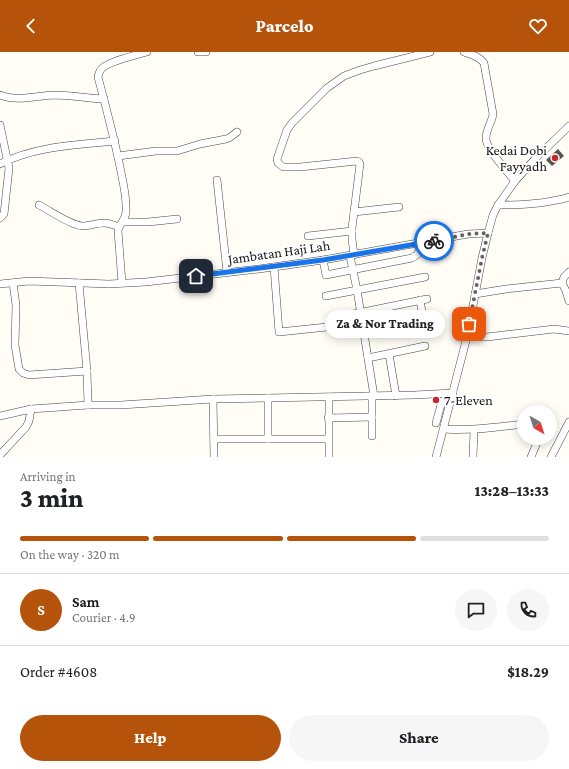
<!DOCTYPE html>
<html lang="en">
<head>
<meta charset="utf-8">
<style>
  :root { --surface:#fff; --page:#f6f6f6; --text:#202124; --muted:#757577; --line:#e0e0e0; --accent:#b45309 }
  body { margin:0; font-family:"Crimson Pro",serif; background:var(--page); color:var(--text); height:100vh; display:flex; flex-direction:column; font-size:15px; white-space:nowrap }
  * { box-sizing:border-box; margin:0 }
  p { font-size:13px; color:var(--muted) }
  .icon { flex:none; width:22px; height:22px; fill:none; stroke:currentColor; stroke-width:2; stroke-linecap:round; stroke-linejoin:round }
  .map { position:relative; height:405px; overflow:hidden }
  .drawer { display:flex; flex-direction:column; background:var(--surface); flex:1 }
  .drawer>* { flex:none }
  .needle { width:26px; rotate:141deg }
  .buttons { position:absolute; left:517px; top:353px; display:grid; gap:8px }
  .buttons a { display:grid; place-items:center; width:40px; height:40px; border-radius:50%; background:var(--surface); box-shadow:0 2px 10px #0003; font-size:20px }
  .pin { position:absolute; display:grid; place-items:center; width:34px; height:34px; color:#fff; margin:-17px; border-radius:8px; box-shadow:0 2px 6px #0006 }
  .courier { position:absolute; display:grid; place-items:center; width:40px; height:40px; margin:-20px; border:3px solid #1a73e8; border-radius:50%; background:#fff; color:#222; box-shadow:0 1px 5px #0007 }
  .bubble { position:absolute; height:28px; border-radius:14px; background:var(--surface); box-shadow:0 2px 10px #0003; font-size:13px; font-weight:800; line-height:28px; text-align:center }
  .headline em { font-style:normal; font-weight:800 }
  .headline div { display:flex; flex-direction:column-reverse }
  .headline { display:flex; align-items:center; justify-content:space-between; height:68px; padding:0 20px }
  h1 { font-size:26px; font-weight:800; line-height:30px }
  .bar { display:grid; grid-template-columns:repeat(4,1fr); gap:6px 4px; align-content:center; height:48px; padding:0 20px }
  .bar i { height:5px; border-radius:3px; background:var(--line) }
  .bar .selected { background:var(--accent) }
  .bar p { grid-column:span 4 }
  .line { display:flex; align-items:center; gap:10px; padding:0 20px; border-top:1px solid var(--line) }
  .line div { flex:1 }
  .round { display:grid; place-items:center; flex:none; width:42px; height:42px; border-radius:21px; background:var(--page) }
  .button { display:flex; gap:8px; margin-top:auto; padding:8px 20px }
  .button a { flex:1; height:46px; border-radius:24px; background:var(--accent); color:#fff; font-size:16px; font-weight:800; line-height:46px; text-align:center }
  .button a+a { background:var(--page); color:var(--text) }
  header { display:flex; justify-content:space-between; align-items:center; height:52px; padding:0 20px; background:var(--accent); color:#fff; font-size:18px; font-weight:800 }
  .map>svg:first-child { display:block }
  .building { fill:#5a524d }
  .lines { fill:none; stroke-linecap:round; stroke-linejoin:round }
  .minor-casing { stroke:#444; stroke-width:8 }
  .minor { stroke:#fff; stroke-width:7 }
  .done { stroke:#646461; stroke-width:4; stroke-dasharray:0 7.2 }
  .route { stroke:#1a73e8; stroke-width:5 }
  .poi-dot { fill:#c4262e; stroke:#fff; stroke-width:1.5 }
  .labels { text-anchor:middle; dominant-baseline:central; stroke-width:4; stroke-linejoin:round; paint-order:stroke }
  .poi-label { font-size:14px; fill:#111; stroke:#fff; text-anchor:end }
  .street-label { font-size:14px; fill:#111; stroke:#fff }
</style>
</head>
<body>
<header><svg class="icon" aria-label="back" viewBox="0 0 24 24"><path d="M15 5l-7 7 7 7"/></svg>Parcelo<svg class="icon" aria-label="heart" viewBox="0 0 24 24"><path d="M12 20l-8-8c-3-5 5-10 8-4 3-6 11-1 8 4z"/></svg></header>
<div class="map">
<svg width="569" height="405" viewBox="0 0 569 405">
  <rect width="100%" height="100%" fill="#fffdf5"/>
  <polygon class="building" points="558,97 564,104 552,114 546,108"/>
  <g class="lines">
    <defs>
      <g id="minor">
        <polyline points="198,0 206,0"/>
        <path d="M464,0C472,3 479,4 484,11L493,62C492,70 486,77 486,86C485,96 508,120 515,129"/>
        <path d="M0,43C16,50 36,44 53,43C70,43 87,46 104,47"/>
        <polyline points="0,73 9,116 4,162 0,166"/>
        <polyline points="118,104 156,99 177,99 200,92 226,87 229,86 237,80"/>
        <path d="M0,112C35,94 77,93 115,89"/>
        <polyline points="217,128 227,220"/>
        <path d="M39,153C51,159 68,172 82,174C89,174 96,171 104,171C109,171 114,173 119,175"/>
        <path d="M498,153C522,153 546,152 569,145"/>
        <polyline points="354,160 399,155"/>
        <polyline points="123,170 148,170 177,167"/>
        <polyline points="308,184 352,179"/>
        <polyline points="354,203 352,187 352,176 360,112 359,110 357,109 300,115 283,115 278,111 277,107 287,78 292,71 327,36 344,24 360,18 374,14 430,0"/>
        <polyline points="350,204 357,238 374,344"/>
        <polyline points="323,208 326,223 412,206 418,202 421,191"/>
        <polyline points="274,215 279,280 327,275"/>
        <polyline points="569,220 564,225 562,231 566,239 569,249"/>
        <polyline points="13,231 16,253 15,293 19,317 23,321 29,323 87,319"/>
        <polyline points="79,231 87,319 88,353"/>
        <path d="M122,231L118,179C119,172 125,169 126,160C127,145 123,130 120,115C114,85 106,55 98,25C98,23 99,21 100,19C104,10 137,3 147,0"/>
        <polyline points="0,232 29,229 109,232 146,230 259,217 323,208 468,182 488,181"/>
        <polyline points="475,242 506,237 562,231"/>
        <polyline points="326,244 425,225"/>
        <polyline points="334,266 427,247"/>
        <polyline points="364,282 424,271 420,248"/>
        <polyline points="467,285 487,285 554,277 569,279"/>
        <polyline points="389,302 396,344"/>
        <polyline points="368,306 425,294"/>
        <polyline points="372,344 372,384"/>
        <polyline points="329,345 329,405"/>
        <polyline points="268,346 268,387"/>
        <polyline points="213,347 214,405"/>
        <polyline points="0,364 31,357 88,353 121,353 213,347 415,343 453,341"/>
        <polyline points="328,366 372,365"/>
        <polyline points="436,371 442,349"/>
        <path d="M444,377C471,379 497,375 524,372"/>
        <polyline points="214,387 328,387"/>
        <polyline points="0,403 26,375 29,369 31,357"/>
        <polyline points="436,405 467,285 482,206 488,181 493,163 498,153 515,129 535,107 569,74"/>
        <polyline points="473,405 474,378"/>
        <polyline points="531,405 539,386"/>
        <polyline points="551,405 569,370"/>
      </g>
    </defs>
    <use href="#minor" class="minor-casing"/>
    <use href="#minor" class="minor"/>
  </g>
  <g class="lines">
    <polyline class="done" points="434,189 468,182 488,181 482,206 469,272"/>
    <polyline class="route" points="196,224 323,208 434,189"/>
  </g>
  <g class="poi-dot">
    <circle cx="555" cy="106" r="4"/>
    <circle cx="436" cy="348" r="4"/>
  </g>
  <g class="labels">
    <g class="poi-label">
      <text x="547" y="98">Kedai Dobi<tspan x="547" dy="16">Fayyadh</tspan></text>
      <text x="444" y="348" text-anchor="start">7-Eleven</text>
    </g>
    <g class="street-label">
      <text transform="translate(279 200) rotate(-8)">Jambatan Haji Lah</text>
    </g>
  </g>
</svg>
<div class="buttons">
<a><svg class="needle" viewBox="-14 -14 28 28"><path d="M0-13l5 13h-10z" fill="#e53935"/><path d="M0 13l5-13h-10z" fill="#757577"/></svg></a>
</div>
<div class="pin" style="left:469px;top:272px;background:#ea580c"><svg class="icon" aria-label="bag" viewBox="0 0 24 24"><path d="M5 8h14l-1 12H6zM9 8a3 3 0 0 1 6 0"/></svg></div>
<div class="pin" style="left:196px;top:224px;background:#1f2937"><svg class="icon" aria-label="home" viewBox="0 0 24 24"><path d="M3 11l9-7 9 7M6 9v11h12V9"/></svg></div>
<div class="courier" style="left:434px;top:189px"><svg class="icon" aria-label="bike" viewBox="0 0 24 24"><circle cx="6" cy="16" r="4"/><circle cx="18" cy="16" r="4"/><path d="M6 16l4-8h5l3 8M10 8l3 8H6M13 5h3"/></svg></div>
<div class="bubble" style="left:325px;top:258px;width:120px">Za &amp; Nor Trading</div>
</div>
<section class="drawer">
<div class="headline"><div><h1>3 min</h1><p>Arriving in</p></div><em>13:28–13:33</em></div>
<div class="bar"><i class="selected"></i><i class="selected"></i><i class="selected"></i><i></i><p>On the way · 320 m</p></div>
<div class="line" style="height:72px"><b class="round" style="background:var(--accent);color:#fff">S</b><div><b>Sam</b><p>Courier · 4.9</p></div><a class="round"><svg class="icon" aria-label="chat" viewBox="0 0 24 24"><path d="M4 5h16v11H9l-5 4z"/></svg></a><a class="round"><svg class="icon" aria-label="phone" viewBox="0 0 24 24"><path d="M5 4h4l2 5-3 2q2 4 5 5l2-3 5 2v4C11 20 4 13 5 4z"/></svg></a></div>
<div class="line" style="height:52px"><div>Order #4608</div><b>$18.29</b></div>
<div class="button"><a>Help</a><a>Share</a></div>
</section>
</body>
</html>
